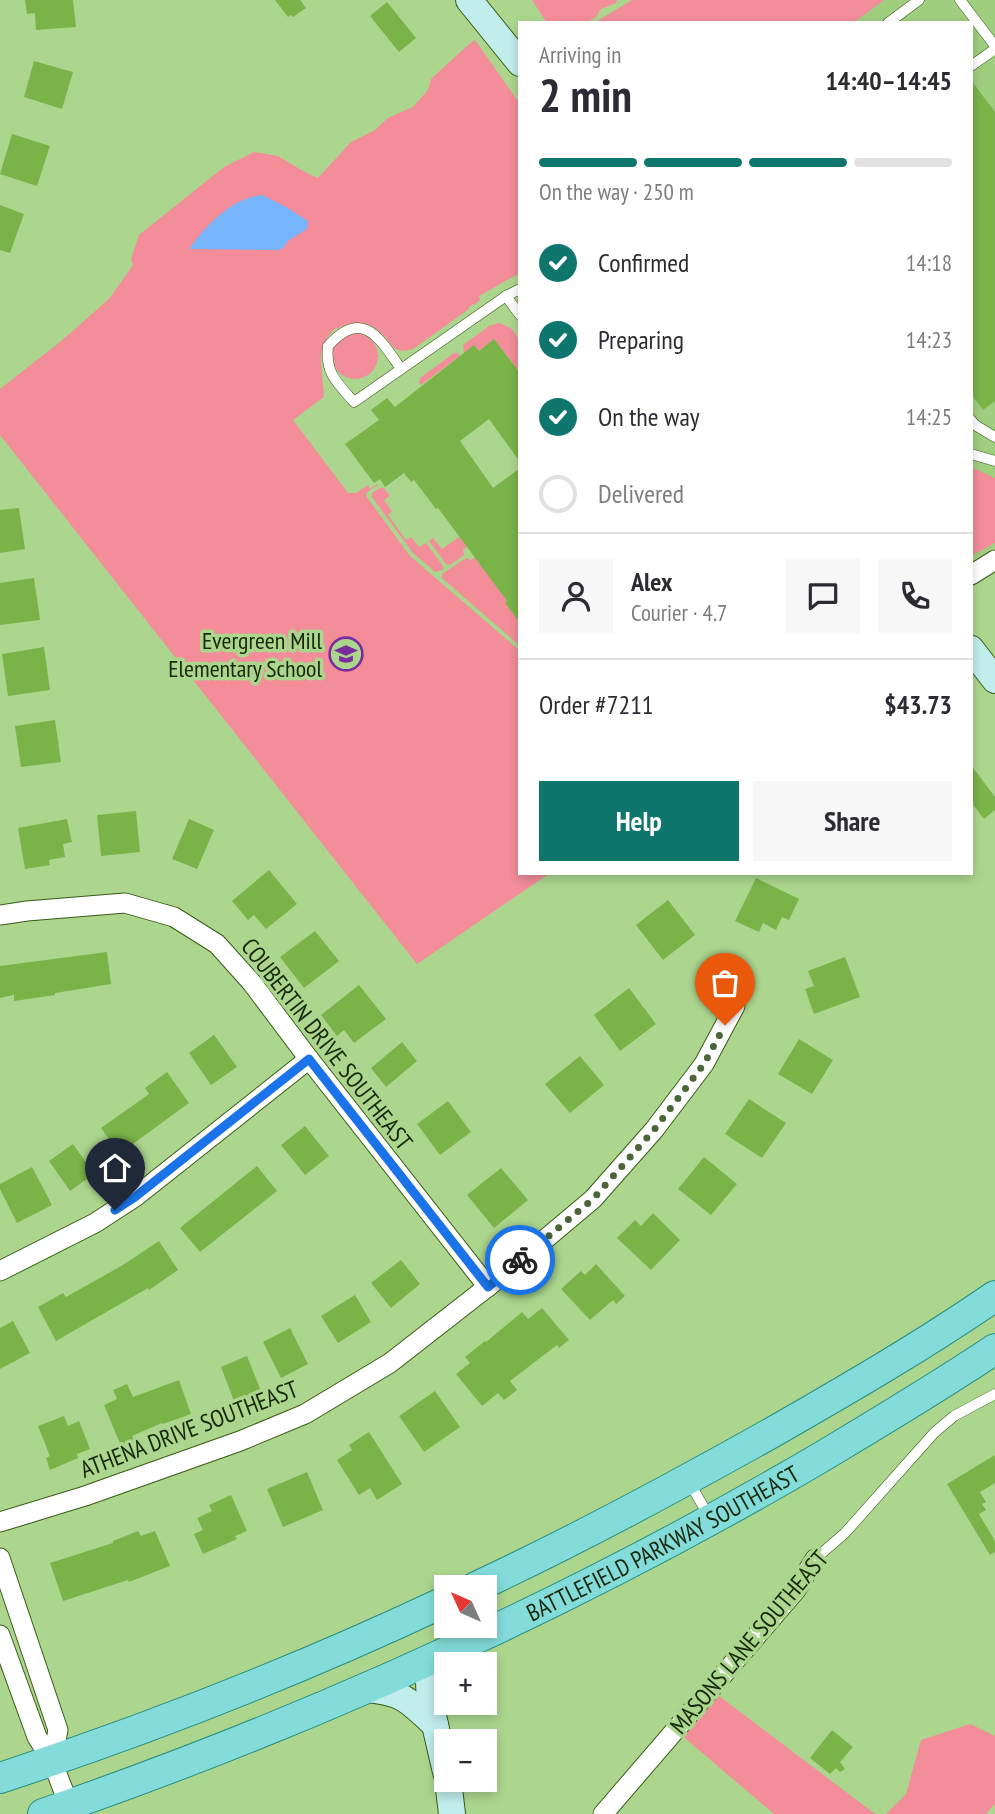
<!DOCTYPE html>
<html lang="en">
<head>
<meta charset="utf-8">
<style>
  :root { --surface:#fff; --page:#f7f7f7; --text:#2b2b33; --muted:#7c7c81; --line:#e1e1e2; --accent:#0f766e }
  body { margin:0; font-family:"PT Sans Narrow",sans-serif; background:var(--page); color:var(--text); height:100vh; display:flex; flex-direction:column; font-size:26px; white-space:nowrap }
  * { box-sizing:border-box; margin:0 }
  p { font-size:23px; color:var(--muted) }
  .icon { flex:none; width:38px; height:38px; fill:none; stroke:currentColor; stroke-width:2; stroke-linecap:round; stroke-linejoin:round }
  .map { position:relative; flex:1; overflow:hidden }
  .details { position:absolute; left:518px; top:21px; width:455px; height:854px; display:flex; flex-direction:column; background:var(--surface); border-radius:0px; box-shadow:0 4px 10px #0003 }
  .details>* { flex:none }
  .needle { width:46px; rotate:315deg }
  .controls { position:absolute; left:434px; top:1575px; display:grid; gap:14px }
  .controls a { display:grid; place-items:center; width:63px; height:63px; border-radius:0px; background:var(--surface); box-shadow:0 4px 10px #0003; font-size:35px }
  .pin { position:absolute; display:grid; place-items:center; width:60px; height:60px; color:#fff; margin:-72px -30px; border-radius:50% 50% 50% 0; rotate:-45deg; box-shadow:0 0 7px #0007 }
  .pin .icon { rotate:45deg }
  .courier { position:absolute; display:grid; place-items:center; width:70px; height:70px; margin:-35px; border:5px solid #1a73e8; border-radius:50%; background:#fff; color:#222; box-shadow:0 2px 9px #0007 }
  .head em { font-style:normal; font-weight:600 }
  .head div { display:flex; flex-direction:column-reverse }
  .head { display:flex; align-items:center; justify-content:space-between; height:119px; padding:0 21px }
  h1 { font-size:46px; font-weight:600; line-height:52px }
  .bar { display:grid; grid-template-columns:repeat(4,1fr); gap:10px 7px; align-content:center; height:84px; padding:0 21px }
  .bar i { height:9px; border-radius:5px; background:var(--line) }
  .bar .on { background:var(--accent) }
  .bar p { grid-column:span 4 }
  .line { display:flex; align-items:center; gap:18px; padding:0 21px; border-top:2px solid var(--line) }
  .line div { flex:1 }
  .round { display:grid; place-items:center; flex:none; width:74px; height:74px; border-radius:0px; background:var(--page) }
  ol { padding:0 21px; list-style:none }
  li { display:flex; align-items:center; gap:21px; height:77px }
  li p { margin-inline-start:auto }
  li .icon { padding:7px; border-radius:50%; background:var(--accent); color:#fff; stroke-width:4 }
  li:last-child { color:var(--muted) }
  li i { width:38px; height:38px; border:4px solid var(--line); border-radius:50% }
  .action { display:flex; gap:14px; margin-top:auto; padding:14px 21px }
  .action a { flex:1; height:80px; border-radius:0px; background:var(--accent); color:#fff; font-size:28px; font-weight:600; line-height:80px; text-align:center }
  .action a+a { background:var(--page); color:var(--text) }
  .map>svg:first-child { display:block }
  .built { fill:#a0ce7f }
  .green { fill:#f28d99 }
  .water { fill:#76b4fb }
  .building { fill:#7ab449 }
  .lines { fill:none; stroke-linecap:round; stroke-linejoin:round }
  .lane-casing { stroke:#385c15; stroke-width:11 }
  .street-casing { stroke:#385c15; stroke-width:21 }
  .secondary-casing { stroke:#385c15; stroke-width:28 }
  .primary-casing { stroke:#278d81; stroke-width:32 }
  .lane { stroke:#fff; stroke-width:10 }
  .street { stroke:#fff; stroke-width:19 }
  .secondary { stroke:#c1edec; stroke-width:26 }
  .primary { stroke:#83dcda; stroke-width:30 }
  .done { stroke:#4b6438; stroke-width:7; stroke-dasharray:0 12.6 }
  .route { stroke:#1a73e8; stroke-width:9 }
  .labels { text-anchor:middle; dominant-baseline:central; stroke-width:7; stroke-linejoin:round; paint-order:stroke }
  .poi-label { font-size:24px; fill:#17270a; stroke:#acd68e; text-anchor:end }
  .street-label { font-size:24px; fill:#17270a; stroke:#acd68e }
</style>
</head>
<body>
<div class="map">
<svg width="995" height="1814" viewBox="0 0 995 1814">
  <rect width="100%" height="100%" fill="#acd68e"/>
  <polygon class="built" points="632,0 995,0 995,547 971,561 971,23 594,23"/>
  <g class="green">
    <polygon points="532,0 617,0 616,3 601,9 596,17 587,23 547,23"/>
    <polygon points="632,0 884,0 853,23 594,23"/>
    <path d="M475,40L520,104V273L479,296L480,300L474,305L473,304L469,307V309L413,349C408,350 402,352 396,349C391,346 388,340 384,336C371,321 354,319 337,329L336,328C313,347 323,370 324,397L293,420L348,493H356L368,485L370,489L377,484L378,485L367,492L366,496L410,556L520,651V873H550L417,964L0,435V389L60,342L109,299L133,265L131,259L139,235L224,167L254,152L278,156L303,171L318,178L351,142L375,130L388,118L413,107L428,90L431,79L468,45Z"/>
    <path d="M498,323C523,329 520,348 520,368L518,370L494,339L479,351L474,345L464,353L463,345L489,326Z"/>
    <circle cx="355" cy="356" r="23"/>
    <polygon points="454,353 458,353 460,356 421,385 419,383 420,378"/>
    <polygon points="971,467 995,478 995,543 971,556"/>
    <polygon points="380,488 384,488 390,496 384,500 392,511 388,515 406,540 411,537 419,547 426,543 443,566 443,570 435,572 413,553 372,497 372,493"/>
    <polygon points="459,537 467,547 463,550 464,555 450,565 446,564 429,541 433,538 442,549"/>
    <polygon points="475,557 507,601 505,603 520,623 520,646 442,578 442,574 466,558 471,560"/>
    <polygon points="715,1693 875,1814 774,1814 680,1734"/>
    <polygon points="970,1724 995,1736 995,1804 986,1814 886,1814 906,1794 921,1740"/>
  </g>
  <path class="water" d="M262,195L286,207L308,221L307,229L289,240L283,248L279,250L189,249C207,225 230,199 262,195Z"/>
  <g class="building">
    <polygon points="25,0 73,0 76,27 36,30 35,13 27,14"/>
    <polygon points="275,0 300,0 306,8 293,17 291,15 288,17"/>
    <polygon points="387,2 416,38 399,52 370,16"/>
    <polygon points="34,61 73,72 62,109 24,97"/>
    <polygon points="971,80 995,112 995,401 983,410 971,394"/>
    <polygon points="12,134 50,146 37,186 0,174"/>
    <polygon points="0,205 24,214 10,253 0,250"/>
    <polygon points="494,339 520,373 520,462 489,419 460,441 493,488 520,468 520,623 505,603 507,601 467,547 438,508 436,509 414,480 411,482 404,473 385,487 380,479 374,483 345,444 379,420 371,410 387,398 395,407 474,345 479,351"/>
    <polygon points="19,508 25,549 0,553 0,510"/>
    <polygon points="34,578 40,620 0,625 0,583"/>
    <polygon points="44,647 50,690 8,696 2,654"/>
    <polygon points="55,720 61,762 21,767 15,726"/>
    <polygon points="971,765 995,797 995,810 984,819 971,802"/>
    <polygon points="136,811 140,852 101,856 97,815"/>
    <polygon points="67,819 72,842 63,844 65,857 49,860 50,865 25,869 18,828"/>
    <polygon points="189,819 214,830 197,869 172,859"/>
    <polygon points="269,870 297,904 266,929 254,915 248,920 232,901"/>
    <polygon points="756,878 799,899 789,920 782,917 776,930 763,923 759,932 735,921"/>
    <polygon points="668,900 695,935 663,960 636,925"/>
    <polygon points="315,931 339,961 304,988 280,957"/>
    <polygon points="107,952 111,984 55,993 55,995 14,1001 14,995 0,998 0,966"/>
    <polygon points="845,957 860,997 814,1014 805,989 814,986 808,971"/>
    <polygon points="359,985 386,1019 354,1043 344,1030 337,1036 321,1015"/>
    <polygon points="629,988 656,1024 620,1051 594,1015"/>
    <polygon points="214,1035 237,1067 211,1085 189,1053"/>
    <polygon points="799,1039 833,1060 812,1094 778,1074"/>
    <polygon points="402,1042 417,1061 386,1087 371,1068"/>
    <polygon points="580,1056 604,1085 570,1113 545,1084"/>
    <polygon points="167,1072 189,1103 119,1154 101,1128 149,1094 145,1088"/>
    <polygon points="749,1099 786,1123 762,1158 725,1134"/>
    <polygon points="448,1101 471,1132 440,1155 417,1124"/>
    <polygon points="305,1126 329,1156 305,1175 281,1145"/>
    <polygon points="73,1144 94,1174 70,1191 49,1161"/>
    <polygon points="704,1157 737,1184 711,1215 678,1189"/>
    <polygon points="257,1166 277,1191 200,1252 180,1228"/>
    <polygon points="32,1167 52,1205 17,1223 0,1189 0,1184"/>
    <polygon points="501,1168 528,1200 494,1228 467,1195"/>
    <polygon points="653,1213 680,1240 651,1270 617,1238 635,1220 641,1226"/>
    <polygon points="159,1241 178,1270 149,1290 148,1288 56,1341 38,1307 63,1293 66,1297 123,1265"/>
    <polygon points="401,1260 420,1284 391,1308 371,1283"/>
    <polygon points="596,1264 625,1296 616,1304 613,1300 590,1320 561,1289 581,1271 585,1275"/>
    <polygon points="355,1295 371,1322 338,1343 321,1316"/>
    <polygon points="542,1308 569,1340 559,1348 557,1345 510,1381 517,1390 504,1400 498,1393 482,1406 456,1374 470,1363 465,1357 485,1341 486,1342 522,1312 528,1319"/>
    <polygon points="13,1321 30,1353 0,1369 0,1328"/>
    <polygon points="290,1328 308,1364 281,1378 263,1342"/>
    <polygon points="247,1356 261,1391 234,1401 221,1367"/>
    <polygon points="179,1380 191,1414 163,1424 162,1423 132,1436 134,1440 121,1446 104,1405 117,1399 113,1390 127,1384 133,1397"/>
    <polygon points="435,1391 460,1427 424,1452 399,1416"/>
    <polygon points="64,1416 68,1426 79,1421 90,1449 77,1454 78,1458 50,1470 46,1458 50,1456 38,1426"/>
    <polygon points="369,1432 402,1484 377,1500 370,1488 359,1495 337,1460 352,1450 349,1445"/>
    <polygon points="995,1455 995,1483 980,1492 986,1502 982,1504 986,1510 979,1514 995,1541 995,1552 990,1555 947,1484"/>
    <polygon points="307,1472 323,1510 283,1527 267,1489"/>
    <polygon points="231,1495 247,1531 235,1536 237,1539 203,1554 194,1534 203,1530 197,1518 212,1511 209,1505"/>
    <polygon points="138,1531 141,1536 155,1531 170,1566 129,1582 128,1580 63,1601 50,1563 113,1543 113,1541"/>
    <polygon points="832,1730 853,1747 840,1762 845,1769 840,1772 836,1768 830,1774 810,1758"/>
  </g>
  <g class="lines">
    <defs>
      <g id="lane">
        <polyline points="960,0 995,46"/>
        <polyline points="888,23 919,0"/>
        <polyline points="971,66 995,49"/>
        <polyline points="506,296 520,315"/>
        <path d="M401,369C380,339 363,307 328,346C325,373 337,383 354,402L506,296L520,289"/>
        <polyline points="971,420 975,425 995,437"/>
        <polyline points="971,454 995,461"/>
        <polyline points="689,1482 710,1518"/>
        <polyline points="815,1559 845,1533 934,1433 954,1416 995,1394"/>
      </g>
      <g id="street">
        <polyline points="971,575 995,560"/>
        <polyline points="0,915 27,911 125,903 174,917 217,944 252,983 309,1059 488,1287"/>
        <polyline points="0,1271 95,1223 135,1197 309,1059"/>
        <polyline points="0,1522 85,1496 240,1441 305,1414 390,1363 499,1278 593,1199 654,1130 704,1064 735,1006"/>
        <polyline points="0,1558 58,1730 52,1761 37,1737 0,1635"/>
        <polyline points="52,1761 69,1805 76,1814"/>
        <polyline points="603,1814 796,1590 815,1559"/>
      </g>
      <g id="secondary">
        <polyline points="469,0 520,63"/>
        <polyline points="971,649 995,680"/>
        <polyline points="437,1658 429,1682 430,1703 446,1772"/>
        <path d="M365,1689C401,1691 410,1701 435,1725"/>
        <polyline points="448,1780 452,1814"/>
      </g>
      <g id="primary">
        <path d="M476,1587C577,1540 675,1487 773,1432C848,1389 924,1345 995,1296"/>
        <path d="M0,1778C152,1728 302,1669 446,1601"/>
        <path id="s1" d="M43,1814C312,1721 572,1603 818,1459C878,1423 937,1388 995,1349"/>
      </g>
    </defs>
    <use href="#lane" class="lane-casing"/>
    <use href="#street" class="street-casing"/>
    <use href="#secondary" class="secondary-casing"/>
    <use href="#primary" class="primary-casing"/>
    <use href="#lane" class="lane"/>
    <use href="#street" class="street"/>
    <use href="#secondary" class="secondary"/>
    <use href="#primary" class="primary"/>
  </g>
  <g class="lines">
    <polyline class="done" points="520,1260 593,1199 654,1130 704,1064 725,1025"/>
    <polyline class="route" points="115,1210 135,1197 309,1059 488,1287 520,1260"/>
  </g>
  <defs>
    <symbol id="school-ring" viewBox="-11 -11 22 22"><circle r="9.5" fill="#acd68e" stroke="#792c9d" stroke-width="1.5"/><path d="M0-5L7-2L0 1L-7-2ZM-4 1L0 2.5L4 1V4Q0 6-4 4Z" fill="#792c9d"/></symbol>
  </defs>
  <g fill-rule="evenodd">
    <use href="#school-ring" x="327" y="635" width="38" height="38"/>
  </g>
  <g class="labels">
    <g class="poi-label">
      <text x="322" y="640">Evergreen Mill<tspan x="322" dy="28">Elementary School</tspan></text>
    </g>
    <g class="street-label">
      <text transform="translate(327 1044) rotate(52)">COUBERTIN DRIVE SOUTHEAST</text>
      <text transform="translate(189 1429) rotate(-21)">ATHENA DRIVE SOUTHEAST</text>
      <text stroke="none"><textPath href="#s1" startOffset="677">BATTLEFIELD PARKWAY SOUTHEAST</textPath></text>
      <text transform="translate(749 1642) rotate(-50)">MASONS LANE SOUTHEAST</text>
    </g>
  </g>
</svg>
<div class="controls">
<a><svg class="needle" viewBox="-14 -14 28 28"><path d="M0-13l5 13h-10z" fill="#e53935"/><path d="M0 13l5-13h-10z" fill="#7c7c81"/></svg></a>
<a>+</a>
<a>−</a>
</div>
<div class="pin" style="left:725px;top:1025px;background:#ea580c"><svg class="icon" aria-label="bag" viewBox="0 0 24 24"><path d="M5 8h14l-1 12H6zM9 8a3 3 0 0 1 6 0"/></svg></div>
<div class="pin" style="left:115px;top:1210px;background:#1f2937"><svg class="icon" aria-label="home" viewBox="0 0 24 24"><path d="M3 11l9-7 9 7M6 9v11h12V9"/></svg></div>
<div class="courier" style="left:520px;top:1260px"><svg class="icon" aria-label="bike" viewBox="0 0 24 24"><circle cx="6" cy="16" r="4"/><circle cx="18" cy="16" r="4"/><path d="M6 16l4-8h5l3 8M10 8l3 8H6M13 5h3"/></svg></div>
<section class="details">
<div class="head"><div><h1>2 min</h1><p>Arriving in</p></div><em>14:40–14:45</em></div>
<div class="bar"><i class="on"></i><i class="on"></i><i class="on"></i><i></i><p>On the way · 250 m</p></div>
<ol>
<li><svg class="icon" aria-label="check" viewBox="0 0 24 24"><path d="M5 12l5 5 9-10"/></svg>Confirmed<p>14:18</p></li>
<li><svg class="icon" aria-label="check" viewBox="0 0 24 24"><path d="M5 12l5 5 9-10"/></svg>Preparing<p>14:23</p></li>
<li><svg class="icon" aria-label="check" viewBox="0 0 24 24"><path d="M5 12l5 5 9-10"/></svg>On the way<p>14:25</p></li>
<li><i></i>Delivered</li>
</ol>
<div class="line" style="height:126px"><a class="round"><svg class="icon" aria-label="person" viewBox="0 0 24 24"><circle cx="12" cy="8" r="4"/><path d="M4 21q1-7 8-7t8 7"/></svg></a><div><b>Alex</b><p>Courier · 4.7</p></div><a class="round"><svg class="icon" aria-label="chat" viewBox="0 0 24 24"><path d="M4 5h16v11H9l-5 4z"/></svg></a><a class="round"><svg class="icon" aria-label="phone" viewBox="0 0 24 24"><path d="M5 4h4l2 5-3 2q2 4 5 5l2-3 5 2v4C11 20 4 13 5 4z"/></svg></a></div>
<div class="line" style="height:91px"><div>Order #7211</div><b>$43.73</b></div>
<div class="action"><a>Help</a><a>Share</a></div>
</section>
</div>
</body>
</html>
